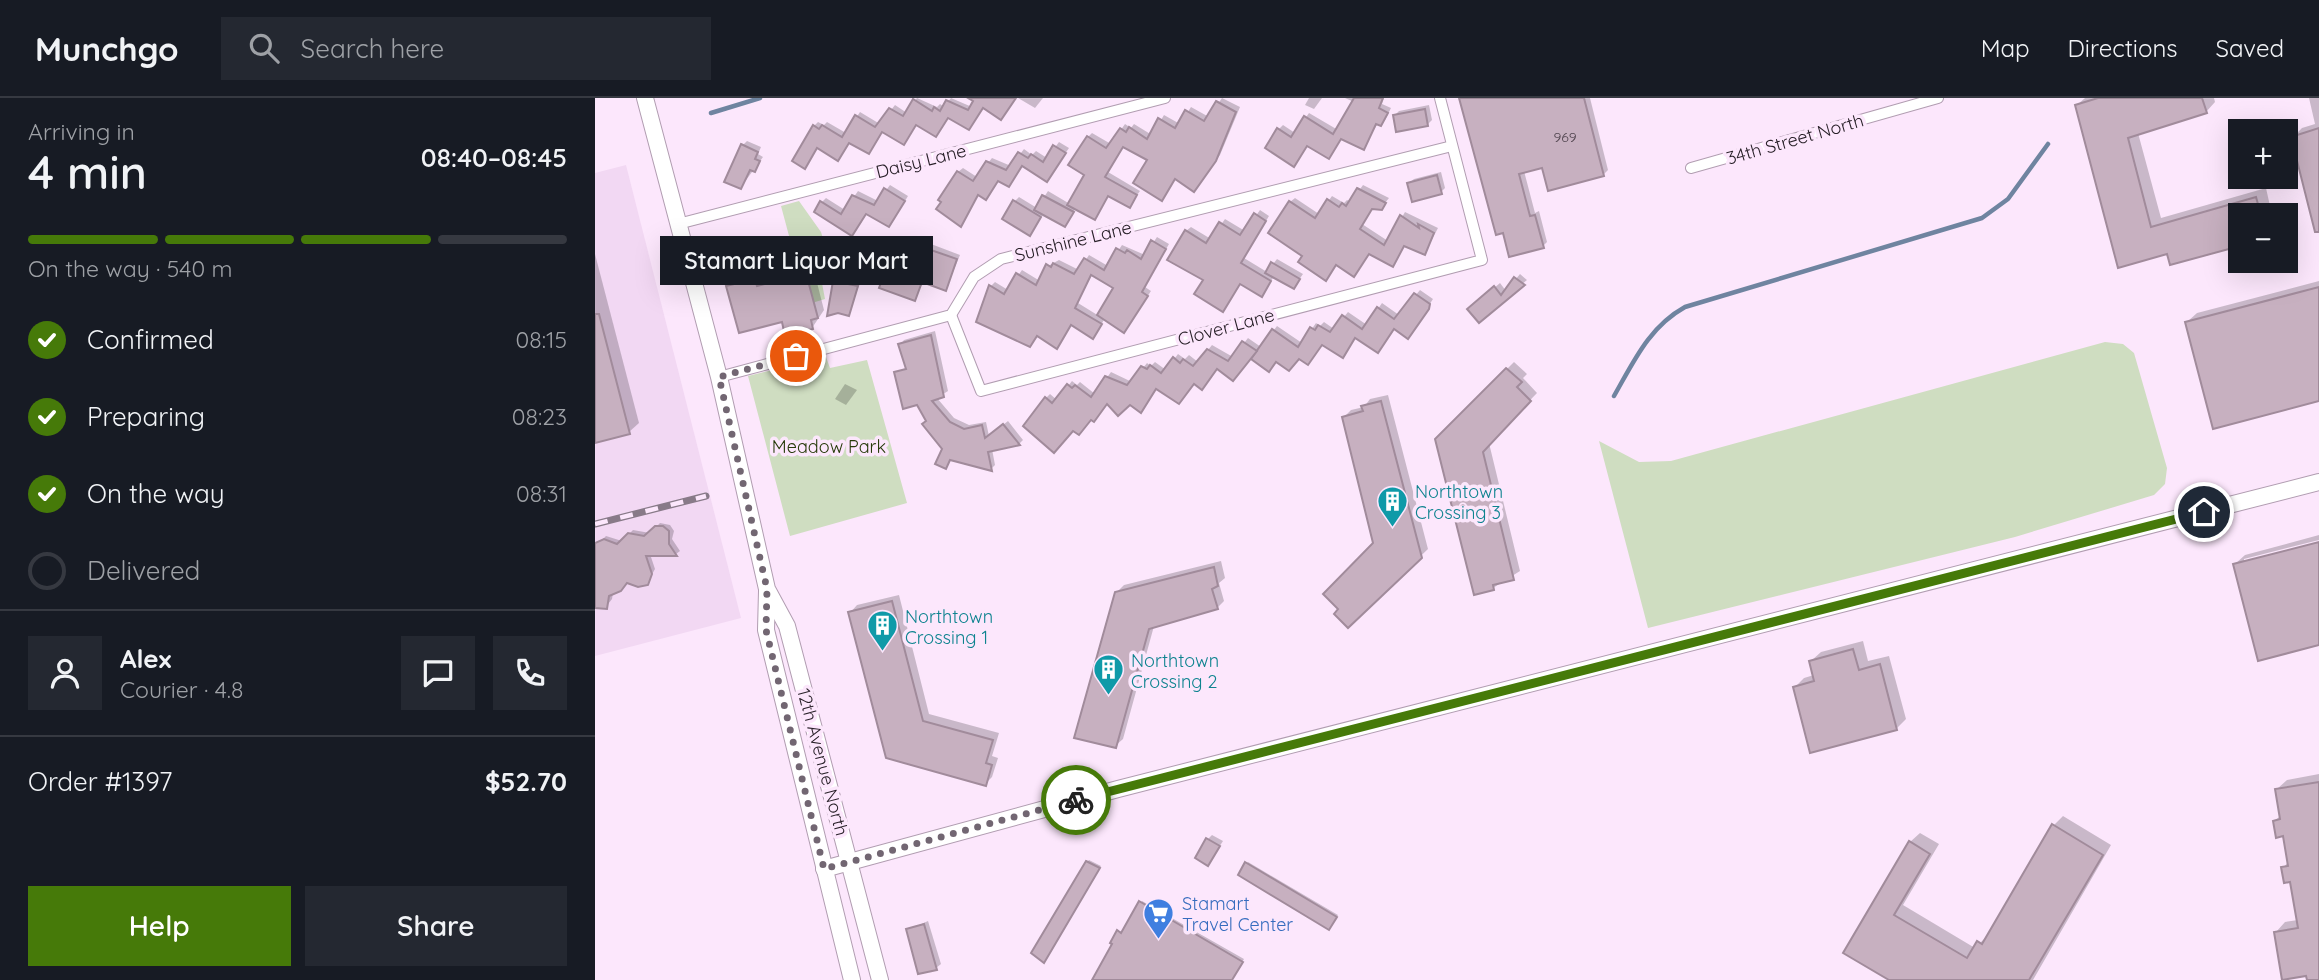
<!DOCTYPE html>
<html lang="en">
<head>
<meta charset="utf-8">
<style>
  :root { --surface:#171b24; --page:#242831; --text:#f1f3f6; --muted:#9ea1a6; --line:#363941; --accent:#467a09 }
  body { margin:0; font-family:Quicksand,sans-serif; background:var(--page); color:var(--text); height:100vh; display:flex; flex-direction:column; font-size:26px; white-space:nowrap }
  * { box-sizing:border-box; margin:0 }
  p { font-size:23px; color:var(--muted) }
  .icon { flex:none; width:38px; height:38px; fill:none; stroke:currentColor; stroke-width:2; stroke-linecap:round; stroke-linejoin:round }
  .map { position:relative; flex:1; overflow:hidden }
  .sheet { display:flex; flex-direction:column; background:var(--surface); width:595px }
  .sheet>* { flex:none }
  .fabs { position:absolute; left:1633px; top:21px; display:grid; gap:14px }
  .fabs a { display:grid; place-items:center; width:70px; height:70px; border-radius:0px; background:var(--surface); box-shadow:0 7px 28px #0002; font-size:35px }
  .pin { position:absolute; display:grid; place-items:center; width:60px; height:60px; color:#fff; margin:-30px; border:4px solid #fff; border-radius:50%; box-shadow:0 2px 7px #0007 }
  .courier { position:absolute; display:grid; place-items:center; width:70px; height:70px; margin:-35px; border:5px solid #467a09; border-radius:50%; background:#fff; color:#222; box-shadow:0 2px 9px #0007 }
  .bubble { position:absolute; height:49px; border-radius:0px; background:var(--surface); box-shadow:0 7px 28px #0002; font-size:23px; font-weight:600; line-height:49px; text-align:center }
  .summary em { font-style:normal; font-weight:600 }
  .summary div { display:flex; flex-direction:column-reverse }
  .summary { display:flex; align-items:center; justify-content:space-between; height:119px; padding:0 28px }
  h1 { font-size:46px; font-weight:600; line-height:52px }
  .bar { display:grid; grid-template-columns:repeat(4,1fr); gap:10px 7px; align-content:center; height:84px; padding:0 28px }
  .bar i { height:9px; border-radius:5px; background:var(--line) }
  .bar .current { background:var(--accent) }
  .bar p { grid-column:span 4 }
  .line { display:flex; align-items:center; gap:18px; padding:0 28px; border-top:2px solid var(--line) }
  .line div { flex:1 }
  .round { display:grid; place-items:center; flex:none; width:74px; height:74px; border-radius:0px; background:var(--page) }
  ol { padding:0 28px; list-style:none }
  li { display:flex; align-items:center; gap:21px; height:77px }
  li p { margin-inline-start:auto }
  li .icon { padding:7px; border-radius:50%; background:var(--accent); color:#fff; stroke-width:4 }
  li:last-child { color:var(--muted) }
  li i { width:38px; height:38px; border:4px solid var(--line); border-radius:50% }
  .button { display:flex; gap:14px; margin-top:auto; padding:14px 28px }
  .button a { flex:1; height:80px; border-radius:0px; background:var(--accent); color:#fff; font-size:28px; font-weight:600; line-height:80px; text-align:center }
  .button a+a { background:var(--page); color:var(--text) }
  header { display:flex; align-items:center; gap:42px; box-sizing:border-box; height:98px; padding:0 35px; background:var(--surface); border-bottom:2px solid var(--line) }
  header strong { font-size:33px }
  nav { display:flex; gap:38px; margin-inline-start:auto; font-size:24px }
  .search { width:490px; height:63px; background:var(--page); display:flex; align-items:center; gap:18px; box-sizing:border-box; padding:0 24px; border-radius:0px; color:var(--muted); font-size:26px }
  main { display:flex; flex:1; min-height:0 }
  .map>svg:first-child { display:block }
  .built { fill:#f2d8f3 }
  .green { fill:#cfddc1 }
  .shadow { fill:#0003; fill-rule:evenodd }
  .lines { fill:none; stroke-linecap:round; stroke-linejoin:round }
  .stream { stroke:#6f84a0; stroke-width:4.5 }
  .building { fill:#c7b0c0; stroke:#a18b9b; stroke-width:2 }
  .street-casing { stroke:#b19db1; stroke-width:12 }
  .secondary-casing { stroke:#b19db1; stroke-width:18 }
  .street { stroke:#fff; stroke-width:10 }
  .secondary { stroke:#fff; stroke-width:16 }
  .rail-casing { stroke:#887a88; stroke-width:7 }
  .rail { stroke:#fce7fc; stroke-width:4.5; stroke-dasharray:13; stroke-linecap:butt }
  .done { stroke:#726672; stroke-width:7; stroke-dasharray:0 12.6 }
  .route { stroke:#467a09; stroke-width:9 }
  .labels { text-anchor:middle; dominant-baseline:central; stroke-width:7; stroke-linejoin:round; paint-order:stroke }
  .number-label { font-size:14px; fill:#50444e }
  .street-label { font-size:18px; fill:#282028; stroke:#fce7fc }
  .park-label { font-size:18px; fill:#263a09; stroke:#fce7fc }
  .culture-label { font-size:18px; fill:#0d838f; stroke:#fce7fc; text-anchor:start }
  .shop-label { font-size:18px; fill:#366cbe; stroke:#fce7fc; text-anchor:start }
</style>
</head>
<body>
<header>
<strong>Munchgo</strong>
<div class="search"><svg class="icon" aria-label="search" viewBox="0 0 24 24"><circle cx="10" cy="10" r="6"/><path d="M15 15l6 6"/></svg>Search here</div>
<nav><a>Map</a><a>Directions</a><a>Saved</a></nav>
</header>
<main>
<section class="sheet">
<div class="summary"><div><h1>4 min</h1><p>Arriving in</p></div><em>08:40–08:45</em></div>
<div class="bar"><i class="current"></i><i class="current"></i><i class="current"></i><i></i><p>On the way · 540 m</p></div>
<ol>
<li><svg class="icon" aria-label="check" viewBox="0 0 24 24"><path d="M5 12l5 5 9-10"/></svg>Confirmed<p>08:15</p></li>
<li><svg class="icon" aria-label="check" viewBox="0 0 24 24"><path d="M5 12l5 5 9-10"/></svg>Preparing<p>08:23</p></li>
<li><svg class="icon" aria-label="check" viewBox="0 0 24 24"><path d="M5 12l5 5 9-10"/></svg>On the way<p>08:31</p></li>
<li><i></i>Delivered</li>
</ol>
<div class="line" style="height:126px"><a class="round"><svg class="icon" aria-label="person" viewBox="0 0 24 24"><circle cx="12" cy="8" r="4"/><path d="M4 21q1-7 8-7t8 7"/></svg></a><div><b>Alex</b><p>Courier · 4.8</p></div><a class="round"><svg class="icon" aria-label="chat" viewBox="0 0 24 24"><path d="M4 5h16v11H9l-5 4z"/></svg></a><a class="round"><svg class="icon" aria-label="phone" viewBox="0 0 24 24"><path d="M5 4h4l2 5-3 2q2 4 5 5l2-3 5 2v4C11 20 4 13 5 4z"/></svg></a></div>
<div class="line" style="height:91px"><div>Order #1397</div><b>$52.70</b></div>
<div class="button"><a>Help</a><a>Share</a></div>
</section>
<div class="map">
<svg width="1724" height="882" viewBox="0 0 1724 882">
  <rect width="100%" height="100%" fill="#fce7fc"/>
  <polygon class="built" points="31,67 146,520 0,558 0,75"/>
  <g class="green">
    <polygon points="204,103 226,134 239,176 226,180 230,201 217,205 211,174 204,175 186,108"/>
    <polygon points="1510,244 1528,246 1539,255 1572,370 1570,386 1559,397 1420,439 1053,530 1004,343 1044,364 1076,363"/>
    <polygon points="231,259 235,270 272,262 312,405 195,438 153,278"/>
  </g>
  <g class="shadow">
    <polygon points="322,0 342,9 345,6 349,9 356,0 377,9 382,0 421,0 389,8 374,30 354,18 341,37 322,26 309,45 288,33 274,54 255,43 243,61 223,49 210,68 219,28 223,24 229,27 232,24 251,35 265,14 285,26 300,7 312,15"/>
    <polygon points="423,0 448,0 440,10"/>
    <polygon points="627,0 645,9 625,57 603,87 581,79 571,96 554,62 529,47 513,74 545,93 534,108 514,97 499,120 481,110 470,127 449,115 435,136 419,104 424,99 442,110 453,93 475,106 492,76 493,39 497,35 516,46 530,26 536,30 539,26 557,37 569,17 585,26 596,9 614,19"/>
    <polygon points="714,0 727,0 719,11 710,7"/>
    <polygon points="750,0 789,0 787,6 796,10 790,22 786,26 783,25 768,50 747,40 734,59 713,46 699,67 684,31 688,27 700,35 714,15 743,32 759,4"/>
    <polygon points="865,0 995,0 1013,72 1008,77 949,68 929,73 940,115 944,113 952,144 948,148"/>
    <polygon points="1490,0 1619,0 1620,4 1611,14 1543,35 1566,120 1671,90 1677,117 1645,117 1645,147 1573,154 1524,168 1482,7"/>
    <polygon points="1714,0 1724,0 1724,132 1698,39 1707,30 1720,26"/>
    <polygon points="834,7 837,22 832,27 800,17 804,13"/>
    <polygon points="152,43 166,49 163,56 168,59 146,89 148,47"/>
    <polygon points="464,44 474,50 452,82 428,67 417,83 404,81 384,96 366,127 363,74 368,70 382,79 397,60 416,68 429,51 437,57 441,53 452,60"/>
    <polygon points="846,74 850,90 846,94 814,85 819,81"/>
    <polygon points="295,87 313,98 298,123 272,115 261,131 227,104 231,100 250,112 263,93 283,103"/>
    <polygon points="768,87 794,100 786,110 778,109 767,126 793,143 810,114 843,130 830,155 810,146 801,162 775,154 742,166 709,157 695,104 700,100 724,116 737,98 749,105 752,102 756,104"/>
    <polygon points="665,112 674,118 649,160 672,174 682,161 708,176 699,189 679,178 671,192 646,185 628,212 611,181 591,133 596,129 616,141 630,121 650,133"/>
    <path d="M562,139L574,146L550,189L556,193L533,228L510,220L502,234L477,226L466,244L443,237L435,247L396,188L400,184L413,192L427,172L445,183L453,168L464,162L484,172L494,157L513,168L527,147L550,157ZM497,176L521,190L504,218L483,205Z"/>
    <polygon points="336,146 365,157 351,191 329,183 319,201 296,162 300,157 325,166"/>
    <polygon points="0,156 44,325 34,334 0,343"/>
    <polygon points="218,169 229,212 217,230 188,221 133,189 140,182 166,175 168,182"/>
    <polygon points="925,176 932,182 884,223 879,207 905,185 911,193"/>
    <polygon points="243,181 265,185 253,216 240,184"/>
    <polygon points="1724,183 1724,301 1592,224 1602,215"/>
    <polygon points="825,192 838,201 817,234 800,230 787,249 761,238 752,253 728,245 713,265 704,259 682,262 673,272 656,259 623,269 599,285 562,290 550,308 513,304 488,331 451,300 455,296 462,302 477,283 482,287 485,284 500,296 516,274 537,284 552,265 556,268 560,264 571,272 583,256 590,261 594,257 603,264 617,247 638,259 653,240 666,249 682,228 707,245 721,225 725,228 729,224 739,231 753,214 772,227 787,205 804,217"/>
    <polygon points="340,233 353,293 342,300 359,320 374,327 391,324 394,338 413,323 428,342 424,346 397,351 400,367 396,371 356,360 350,369 349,351 301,275 312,269 305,247 309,242"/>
    <polygon points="919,264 932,276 928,280 942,295 894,345 925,473 898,490 842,341"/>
    <polygon points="250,286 262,292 251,307 240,301"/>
    <polygon points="793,297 833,451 753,528 780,446 749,319 756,312 769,309 775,301"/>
    <polygon points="65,425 75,427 79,433 77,441 85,453 81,456 55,456 60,471 52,485 32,483 18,495 17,501 10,510 0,508 0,449 11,438 27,443 38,432 55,435"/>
    <polygon points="1724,437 1724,442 1649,461 1649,465 1724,445 1724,545 1640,466 1650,457"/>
    <polygon points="626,463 630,480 624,485 629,503 622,510 559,528 528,641 520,648 521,495 529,487"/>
    <polygon points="304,497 334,616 404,635 397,658 403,660 397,679 390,686 293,659 255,515 262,507"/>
    <polygon points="1268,543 1273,563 1294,558 1311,621 1301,631 1200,589 1209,580 1219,577 1216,563 1226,554"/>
    <polygon points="1724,676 1724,882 1713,882 1712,876 1681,834 1690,824 1703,822 1697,782 1688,770 1694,763 1689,736 1680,723 1686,717 1682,691 1692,682"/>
    <polygon points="1468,718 1516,747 1438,882 1298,882 1251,854 1315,744 1325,735 1344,746 1308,807 1380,850 1395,835 1458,728"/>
    <polygon points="617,737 628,743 613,766 613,741"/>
    <polygon points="494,762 506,768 450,861 492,764"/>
    <polygon points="653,764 743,817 736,828 652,765"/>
    <polygon points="547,803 649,861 637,882 499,882 520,845 523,833 529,834"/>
    <polygon points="333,823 346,866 341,870 313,832"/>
  </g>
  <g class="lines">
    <g class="stream">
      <polyline points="116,15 165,0"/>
      <path d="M1019,298C1039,263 1054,229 1090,209L1387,120L1413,101L1453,46"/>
    </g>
  </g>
  <g class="building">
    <polygon points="373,0 421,0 406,22 388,10 374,32 353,20 341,39 321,27 309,47 287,34 274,56 254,45 243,63 222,50 210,71 197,63 218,27 224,31 227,27 247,39 260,17 280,29 294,10 308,18 318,1 337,13 339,9 345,13 351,2 373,12 378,3"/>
    <polygon points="759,0 788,0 784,10 793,15 786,28 781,26 769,52 746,41 734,61 712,48 699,69 670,50 682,30 696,39 709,18 738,36"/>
    <polygon points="864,0 989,0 1009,78 953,93 947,70 924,76 935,118 940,117 949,150 914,159 908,135 901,137"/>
    <polygon points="1503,0 1607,0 1612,15 1533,40 1556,129 1661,99 1666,117 1645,117 1645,148 1575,167 1572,156 1523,170 1480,7"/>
    <polygon points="621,3 641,14 621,63 599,94 580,81 567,103 538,85 552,62 528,49 510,79 542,97 535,110 513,98 500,122 472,107 489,77 473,67 492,38 511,50 525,30 531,34 534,29 552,41 563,20 580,30 590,12 609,23"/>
    <polygon points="830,11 833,28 801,34 798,17"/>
    <polygon points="1724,30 1724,134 1720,134 1696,39"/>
    <polygon points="146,46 163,54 160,61 165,63 160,74 155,72 146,91 129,84"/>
    <polygon points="458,47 471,55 452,84 427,68 414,89 403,83 391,102 383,97 366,129 341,111 346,104 343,102 362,73 378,83 391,63 411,72 423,54 433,60 436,56 448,64"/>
    <polygon points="842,77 847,96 817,104 812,85"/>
    <polygon points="289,90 310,103 294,129 271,116 257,138 219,114 225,103 246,116 257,97 279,107"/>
    <polygon points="762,90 791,105 787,112 777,111 765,131 789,147 805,117 824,130 823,126 839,135 830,157 809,148 798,169 774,156 759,179 741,167 731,183 703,164 707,158 673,135 694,103 720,120 732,101 744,109 747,105 751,108"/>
    <polygon points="447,97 479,114 470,129 439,112"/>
    <polygon points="418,102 446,119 435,138 407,121"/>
    <polygon points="659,115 671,123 646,165 676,183 667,199 645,186 628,214 599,196 608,182 572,162 590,132 611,145 624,124 645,137"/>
    <polygon points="556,142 571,151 547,194 553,198 529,235 502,217 518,190 496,177 480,210 507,226 498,241 476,227 462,251 442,238 435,249 381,224 394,187 409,196 421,175 441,187 451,166 456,169 458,165 479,176 489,160 509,172 521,150 530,155 532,152 546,161"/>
    <polygon points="330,150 362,161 351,193 327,184 320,203 284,190 295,161 322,171"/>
    <polygon points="676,164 705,181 699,191 670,175"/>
    <polygon points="211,175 223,220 216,222 218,231 190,238 187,224 144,235 131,188 160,181 162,188"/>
    <polygon points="919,179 930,187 884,225 872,211 899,188 906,197"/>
    <polygon points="238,183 263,188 254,218 243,215 232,218"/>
    <polygon points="1724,189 1724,303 1618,331 1590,224"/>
    <polygon points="819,195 835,206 834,211 813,241 799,231 783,255 760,240 748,260 727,247 713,267 704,261 694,273 681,264 674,274 656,261 677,231 703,249 715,229 720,232 723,227 735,234 747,217 767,231 782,209 799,221"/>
    <polygon points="0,216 4,216 35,336 0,345"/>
    <polygon points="336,237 349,299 337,303 355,324 369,331 387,327 390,340 408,326 425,347 393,354 397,373 355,362 351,371 340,366 347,351 327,326 331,323 322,307 308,311 299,274 311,271 303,246"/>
    <polygon points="647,243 662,253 638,283 622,271 607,292 599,286 584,306 561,291 546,315 535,307 523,318 512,306 499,324 496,322 484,337 478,333 459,355 428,328 450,299 457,305 472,286 477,290 480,287 496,299 510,278 532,287 546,268 552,271 555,267 566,275 578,259 585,265 588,261 598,268 612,251 633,263"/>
    <polygon points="911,270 927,284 922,289 936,303 888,354 919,482 898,487 899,492 879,497 840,341"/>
    <polygon points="786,303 827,460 753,530 739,516 743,511 728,496 778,445 747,319 768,313 766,308"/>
    <polygon points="60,428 68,428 74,433 74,446 82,458 51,458 57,476 53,487 43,489 32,485 26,493 14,498 12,511 0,510 0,445 9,441 22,446 33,435 49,438"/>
    <polygon points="1724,444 1724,547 1663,563 1638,466"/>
    <polygon points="619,469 623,488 617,491 623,511 554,531 521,650 479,640 520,494"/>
    <polygon points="297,503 328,623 398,642 391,665 397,667 391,688 291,660 253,514"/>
    <polygon points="1258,551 1264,572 1285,566 1302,632 1215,655 1198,589 1219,583 1214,563"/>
    <polygon points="1724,684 1724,882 1712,882 1711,878 1687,882 1679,834 1703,830 1695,784 1689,785 1686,769 1693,768 1688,738 1681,740 1678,723 1685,721 1680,691"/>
    <polygon points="1457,726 1508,757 1434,882 1294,882 1248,855 1314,743 1335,756 1299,817 1372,860 1382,843 1387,846"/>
    <polygon points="611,740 625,748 613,768 600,760"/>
    <polygon points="491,763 505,770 449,865 436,855"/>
    <polygon points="650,764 742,819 734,832 643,777"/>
    <polygon points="544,803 648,864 637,882 497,882 517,846 515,845 522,832 526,835"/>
    <polygon points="329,826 342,872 323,876 311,831"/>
  </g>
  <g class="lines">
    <defs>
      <g id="street">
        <polyline points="1096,70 1343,0"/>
        <polyline points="83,126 570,0"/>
        <polyline points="356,217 386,293 887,162 845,0"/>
        <polyline points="124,279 356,217 379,179 406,161 857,48"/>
      </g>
      <g id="secondary">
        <polyline points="50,0 124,279 172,491 192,528 285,882"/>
        <polyline points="172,493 171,532 257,882"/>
        <polyline points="229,771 523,691 1724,384"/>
      </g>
    </defs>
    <use href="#street" class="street-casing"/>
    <use href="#secondary" class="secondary-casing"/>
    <use href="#street" class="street"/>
    <use href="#secondary" class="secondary"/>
    <defs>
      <polyline id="rail" points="0,426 111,398"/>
    </defs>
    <use href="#rail" class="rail-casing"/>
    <use href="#rail" class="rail"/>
  </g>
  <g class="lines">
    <polyline class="done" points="201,258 124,279 172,491 171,532 229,771 481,702"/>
    <polyline class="route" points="481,702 1609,414"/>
  </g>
  <defs>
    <symbol id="building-pin" viewBox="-11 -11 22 30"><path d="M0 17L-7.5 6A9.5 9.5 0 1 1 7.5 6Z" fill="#0f9aa8" stroke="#fce7fc"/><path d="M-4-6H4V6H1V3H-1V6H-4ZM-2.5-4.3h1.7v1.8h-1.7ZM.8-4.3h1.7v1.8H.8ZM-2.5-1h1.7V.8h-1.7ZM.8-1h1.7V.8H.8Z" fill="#fff"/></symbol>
    <symbol id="supermarket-pin" viewBox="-11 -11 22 30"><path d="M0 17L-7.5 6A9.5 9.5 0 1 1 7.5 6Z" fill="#3f7fe0" stroke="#fce7fc"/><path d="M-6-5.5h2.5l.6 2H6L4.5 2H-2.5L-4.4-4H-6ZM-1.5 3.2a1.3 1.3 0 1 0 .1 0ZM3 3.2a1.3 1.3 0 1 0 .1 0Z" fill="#fff"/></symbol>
  </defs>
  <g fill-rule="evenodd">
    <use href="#building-pin" x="780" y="386" width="35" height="47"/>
    <use href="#building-pin" x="270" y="510" width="35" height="47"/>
    <use href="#building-pin" x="496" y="554" width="35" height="47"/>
    <use href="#supermarket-pin" x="546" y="798" width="35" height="47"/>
  </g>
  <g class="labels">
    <g class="number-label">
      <text x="970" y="39">969</text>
    </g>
    <g class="street-label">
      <text transform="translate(1200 41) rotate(-16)">34th Street North</text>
      <text transform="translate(326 63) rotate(-14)">Daisy Lane</text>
      <text transform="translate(478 143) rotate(-14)">Sunshine Lane</text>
      <text transform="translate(631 229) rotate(-15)">Clover Lane</text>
      <text transform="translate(228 664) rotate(75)">12th Avenue North</text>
    </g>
    <g class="park-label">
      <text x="234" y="348">Meadow Park</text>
    </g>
    <g class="culture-label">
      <text x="820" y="393">Northtown<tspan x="820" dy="21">Crossing 3</tspan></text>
      <text x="310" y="518">Northtown<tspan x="310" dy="21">Crossing 1</tspan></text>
      <text x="536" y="562">Northtown<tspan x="536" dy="21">Crossing 2</tspan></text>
    </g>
    <g class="shop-label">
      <text x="587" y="805">Stamart<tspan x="587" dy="21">Travel Center</tspan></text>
    </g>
  </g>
</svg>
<div class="fabs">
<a>+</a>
<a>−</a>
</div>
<div class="pin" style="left:201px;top:258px;background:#ea580c"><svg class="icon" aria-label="bag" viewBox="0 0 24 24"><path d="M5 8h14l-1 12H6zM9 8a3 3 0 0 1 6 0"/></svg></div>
<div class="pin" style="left:1609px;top:414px;background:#1f2937"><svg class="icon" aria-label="home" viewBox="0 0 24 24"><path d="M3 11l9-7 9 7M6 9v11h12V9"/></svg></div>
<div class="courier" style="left:481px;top:702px"><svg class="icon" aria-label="bike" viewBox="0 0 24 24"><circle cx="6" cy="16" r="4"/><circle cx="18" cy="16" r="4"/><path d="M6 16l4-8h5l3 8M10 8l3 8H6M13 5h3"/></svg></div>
<div class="bubble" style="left:65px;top:138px;width:273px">Stamart Liquor Mart</div>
</div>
</main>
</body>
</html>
